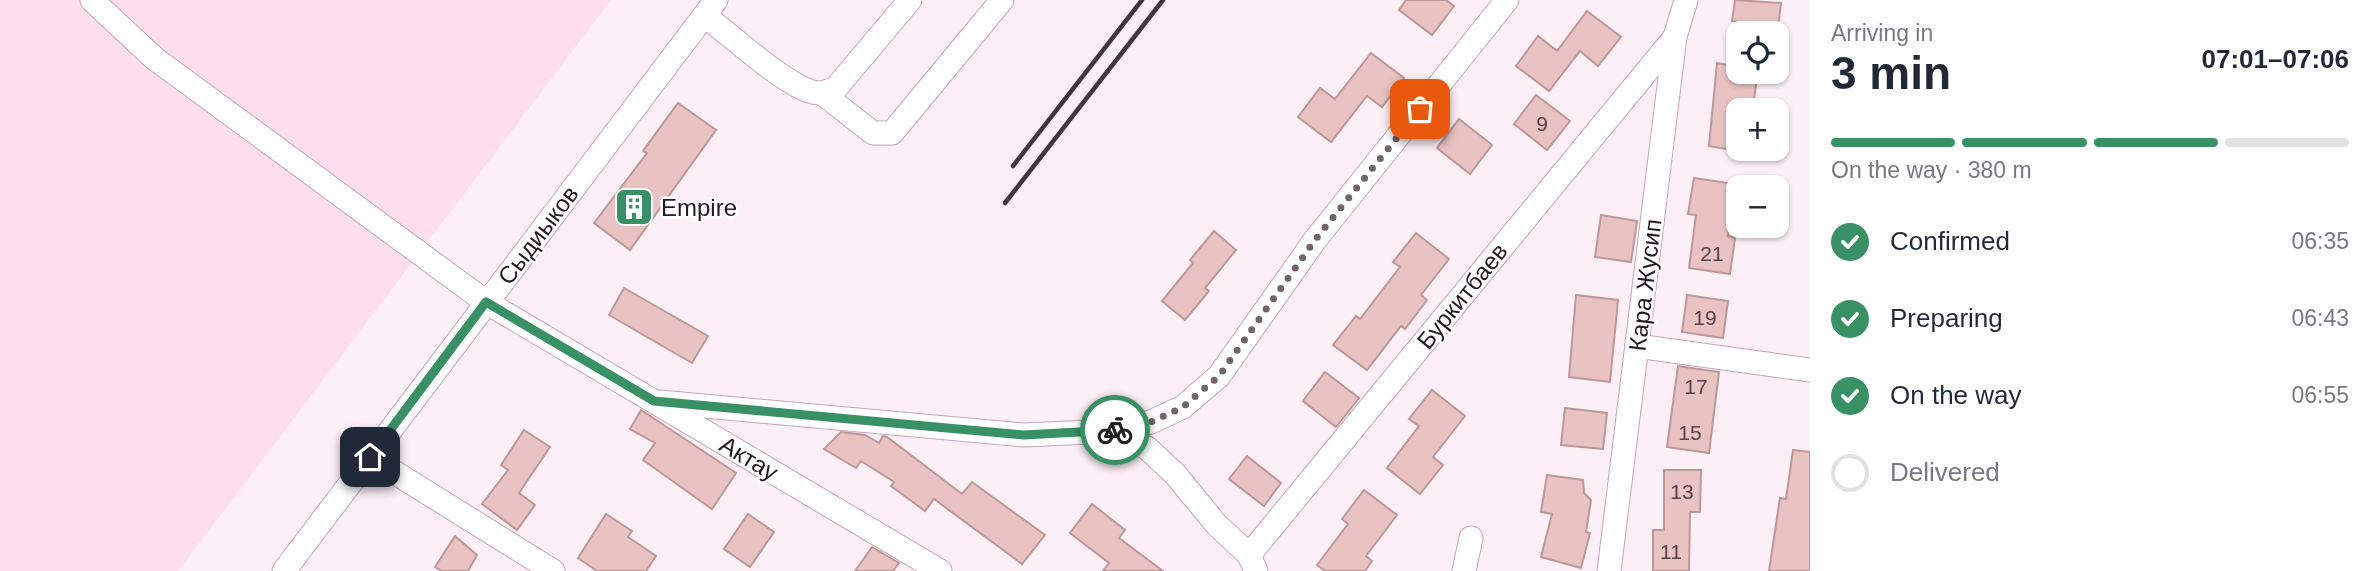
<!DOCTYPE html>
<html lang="en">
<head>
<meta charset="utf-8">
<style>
  :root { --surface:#fff; --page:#f6f6f7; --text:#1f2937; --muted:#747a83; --line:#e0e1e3; --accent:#389065 }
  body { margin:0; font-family:Helvetica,sans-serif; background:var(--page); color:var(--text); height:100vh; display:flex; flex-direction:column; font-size:26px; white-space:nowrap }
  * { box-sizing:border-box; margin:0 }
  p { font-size:23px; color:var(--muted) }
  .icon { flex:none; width:38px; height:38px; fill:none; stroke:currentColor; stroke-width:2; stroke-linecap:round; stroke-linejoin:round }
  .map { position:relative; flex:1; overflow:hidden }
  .drawer { display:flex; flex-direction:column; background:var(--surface); width:560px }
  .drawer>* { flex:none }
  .fabs { position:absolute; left:1726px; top:21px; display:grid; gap:14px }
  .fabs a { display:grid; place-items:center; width:63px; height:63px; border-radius:14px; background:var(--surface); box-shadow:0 2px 5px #0004; font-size:35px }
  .pin { position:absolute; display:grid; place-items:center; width:60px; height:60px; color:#fff; margin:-30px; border-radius:14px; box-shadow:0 4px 10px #0006 }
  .courier { position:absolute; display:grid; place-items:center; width:70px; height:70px; margin:-35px; border:5px solid #389065; border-radius:50%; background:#fff; color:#222; box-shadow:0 2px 9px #0007 }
  .head em { font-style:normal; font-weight:700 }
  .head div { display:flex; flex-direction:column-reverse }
  .head { display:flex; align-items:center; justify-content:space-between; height:119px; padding:0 21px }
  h1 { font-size:46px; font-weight:700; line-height:52px }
  .bar { display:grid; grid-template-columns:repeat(4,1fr); gap:10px 7px; align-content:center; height:84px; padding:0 21px }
  .bar i { height:9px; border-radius:5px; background:var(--line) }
  .bar .active { background:var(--accent) }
  .bar p { grid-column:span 4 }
  ol { padding:0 21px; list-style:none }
  li { display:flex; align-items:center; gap:21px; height:77px }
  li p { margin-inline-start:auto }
  li .icon { padding:7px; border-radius:50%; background:var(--accent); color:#fff; stroke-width:4 }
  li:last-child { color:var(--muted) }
  li i { width:38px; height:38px; border:4px solid var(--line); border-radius:50% }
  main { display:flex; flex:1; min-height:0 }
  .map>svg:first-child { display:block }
  .built { fill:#fedded }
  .building { fill:#e9c3c2; stroke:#bc9897; stroke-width:2 }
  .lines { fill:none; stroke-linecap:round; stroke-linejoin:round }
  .minor-casing { stroke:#c5a6b6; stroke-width:25 }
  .minor { stroke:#fff; stroke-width:23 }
  .rail { stroke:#42373d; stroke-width:4.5 }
  .done { stroke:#71656b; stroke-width:7; stroke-dasharray:0 12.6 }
  .route { stroke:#389065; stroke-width:9 }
  .labels { text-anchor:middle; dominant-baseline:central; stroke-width:5; stroke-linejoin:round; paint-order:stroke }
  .number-label { font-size:21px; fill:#564448 }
  .poi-label { font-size:24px; fill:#251a20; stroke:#fff; text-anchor:start }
  .street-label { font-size:24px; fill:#251a20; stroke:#fff }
</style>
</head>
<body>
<main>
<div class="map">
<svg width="1810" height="571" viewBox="0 0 1810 571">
  <rect width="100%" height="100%" fill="#fdeff6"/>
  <polygon class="built" points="0,0 611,0 178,571 0,571"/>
  <g class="building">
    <polygon points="1406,0 1446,0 1454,6 1432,35 1399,10"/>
    <polygon points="1735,0 1781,3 1778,28 1732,21"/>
    <polygon points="1587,11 1621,37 1598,66 1580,51 1549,91 1516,66 1538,36 1557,51"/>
    <polygon points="1371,53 1404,78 1382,107 1367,96 1331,142 1298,117 1320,88 1335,99"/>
    <polygon points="1717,63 1738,67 1738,72 1758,72 1753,106 1738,104 1738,151 1709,146"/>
    <polygon points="1536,95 1570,121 1547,150 1514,124"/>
    <polygon points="678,103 716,130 630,250 594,223 647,153 643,151"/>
    <polygon points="1459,119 1492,145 1470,174 1437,148"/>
    <polygon points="1694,178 1735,184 1728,236 1735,238 1730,274 1689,268 1696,215 1688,214"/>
    <polygon points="1601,215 1637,221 1631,262 1595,257"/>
    <polygon points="1214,231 1236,250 1205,288 1209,291 1185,320 1162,301 1193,263 1190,260"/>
    <polygon points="1416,233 1449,259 1421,295 1427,300 1405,329 1401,326 1367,370 1333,345 1356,316 1360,319 1400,267 1393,262"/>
    <polygon points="624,288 708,336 692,363 609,315"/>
    <polygon points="1576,295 1618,300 1610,382 1569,377"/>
    <polygon points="1687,295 1728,301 1723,338 1682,332"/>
    <polygon points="1678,366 1719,372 1709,453 1667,447"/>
    <polygon points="1325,372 1359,398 1336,427 1303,401"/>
    <polygon points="1432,390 1465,416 1433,457 1443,465 1420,494 1387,468 1419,426 1409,419"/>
    <polygon points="1565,408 1607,413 1603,449 1561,445"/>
    <polygon points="641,410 736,473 712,509 643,460 655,443 630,429"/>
    <polygon points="524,430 550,447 519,493 535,505 517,530 482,504 508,470 501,465"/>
    <polygon points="841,432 865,435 879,443 883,436 887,437 962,494 972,482 1045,535 1022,564 934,499 925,511 891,486 894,482 861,461 856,468 824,449"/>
    <polygon points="1793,450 1810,452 1810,571 1769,571 1780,498 1786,499"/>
    <polygon points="1247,456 1281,483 1264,506 1229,479"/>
    <polygon points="1664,470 1701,470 1700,512 1690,512 1689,571 1653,571 1653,530 1664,530"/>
    <polygon points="1547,475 1583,480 1584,493 1591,500 1586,532 1590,533 1581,568 1541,557 1552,514 1541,512"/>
    <polygon points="1364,490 1397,515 1366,556 1372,561 1365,571 1325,571 1317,565 1348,524 1342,519"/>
    <polygon points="1092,504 1125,530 1119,538 1163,571 1103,571 1109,563 1070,533"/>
    <polygon points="606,514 632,531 628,537 656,556 646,571 597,571 578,558"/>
    <polygon points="748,514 774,532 750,567 724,549"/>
    <polygon points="455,536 477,555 468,571 442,571 435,567"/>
    <polygon points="872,547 899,563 893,571 855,571"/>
  </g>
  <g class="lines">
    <defs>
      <g id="minor">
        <polyline points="92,0 154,58 486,302 940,571"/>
        <path d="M705,16C732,36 779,80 809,91C820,95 826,92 836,88L910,0"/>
        <polyline points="823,94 873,133 892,133 1002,0"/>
        <polyline points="1637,346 1810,370"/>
        <polyline points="660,402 1024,435 1112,431 1147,448 1175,474 1216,524 1249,555 1256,571"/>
        <polyline points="1112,431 1151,422 1183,407 1219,376 1315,240 1507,0"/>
        <polyline points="370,457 553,571"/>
        <polyline points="1249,555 1675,37"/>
        <polyline points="284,571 716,0"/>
        <polyline points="1464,571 1471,538"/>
        <polyline points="1609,571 1675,37 1686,0"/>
      </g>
    </defs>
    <use href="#minor" class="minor-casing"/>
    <use href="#minor" class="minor"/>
    <g class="rail">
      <polyline points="1013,166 1142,0"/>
      <polyline points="1005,203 1163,0"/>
    </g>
  </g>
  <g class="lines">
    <polyline class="done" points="1115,430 1151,422 1183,407 1219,376 1315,240 1420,109"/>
    <polyline class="route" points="370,457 486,302 654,401 1024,435 1115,430"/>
  </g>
  <defs>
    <symbol id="building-square" viewBox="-11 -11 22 22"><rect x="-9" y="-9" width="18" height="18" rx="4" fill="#389065" stroke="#fff"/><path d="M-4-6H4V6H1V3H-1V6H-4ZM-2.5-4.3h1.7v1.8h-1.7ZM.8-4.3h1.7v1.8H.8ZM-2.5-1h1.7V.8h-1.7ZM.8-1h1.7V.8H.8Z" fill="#fff"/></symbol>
  </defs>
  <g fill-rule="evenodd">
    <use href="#building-square" x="612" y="185" width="44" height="44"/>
  </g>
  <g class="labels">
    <g class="number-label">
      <text x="1542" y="123">9</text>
      <text x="1712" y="253">21</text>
      <text x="1705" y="317">19</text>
      <text x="1696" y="386">17</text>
      <text x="1690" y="432">15</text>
      <text x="1682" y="491">13</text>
      <text x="1671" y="551">11</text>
    </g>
    <g class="poi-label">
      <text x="661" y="207">Empire</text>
    </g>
    <g class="street-label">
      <text transform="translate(538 235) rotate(-53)">Сыдиыков</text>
      <text transform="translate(1645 285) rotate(-83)">Кара Жусип</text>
      <text transform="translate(1462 296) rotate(-51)">Буркитбаев</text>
      <text transform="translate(749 458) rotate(31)">Актау</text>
    </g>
  </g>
</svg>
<div class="fabs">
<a><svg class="icon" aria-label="locate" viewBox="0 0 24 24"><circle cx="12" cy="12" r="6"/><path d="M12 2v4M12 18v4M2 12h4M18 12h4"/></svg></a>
<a>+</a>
<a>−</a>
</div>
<div class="pin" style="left:1420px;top:109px;background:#ea580c"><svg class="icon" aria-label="bag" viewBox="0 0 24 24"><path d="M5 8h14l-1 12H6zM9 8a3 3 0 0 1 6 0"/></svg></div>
<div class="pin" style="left:370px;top:457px;background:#1f2937"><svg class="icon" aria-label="home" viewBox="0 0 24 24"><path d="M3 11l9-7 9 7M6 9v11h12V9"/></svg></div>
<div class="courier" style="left:1115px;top:430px"><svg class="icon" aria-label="bike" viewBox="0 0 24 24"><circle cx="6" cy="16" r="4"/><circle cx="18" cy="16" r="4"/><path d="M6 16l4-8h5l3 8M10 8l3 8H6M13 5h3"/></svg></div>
</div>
<section class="drawer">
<div class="head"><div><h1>3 min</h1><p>Arriving in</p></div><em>07:01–07:06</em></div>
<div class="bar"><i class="active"></i><i class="active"></i><i class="active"></i><i></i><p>On the way · 380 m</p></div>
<ol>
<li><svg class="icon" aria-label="check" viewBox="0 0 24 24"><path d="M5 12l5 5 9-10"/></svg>Confirmed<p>06:35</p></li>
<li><svg class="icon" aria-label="check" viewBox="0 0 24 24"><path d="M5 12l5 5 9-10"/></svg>Preparing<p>06:43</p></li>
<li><svg class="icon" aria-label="check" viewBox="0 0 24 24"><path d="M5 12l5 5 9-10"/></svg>On the way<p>06:55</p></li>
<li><i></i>Delivered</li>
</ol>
</section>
</main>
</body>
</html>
